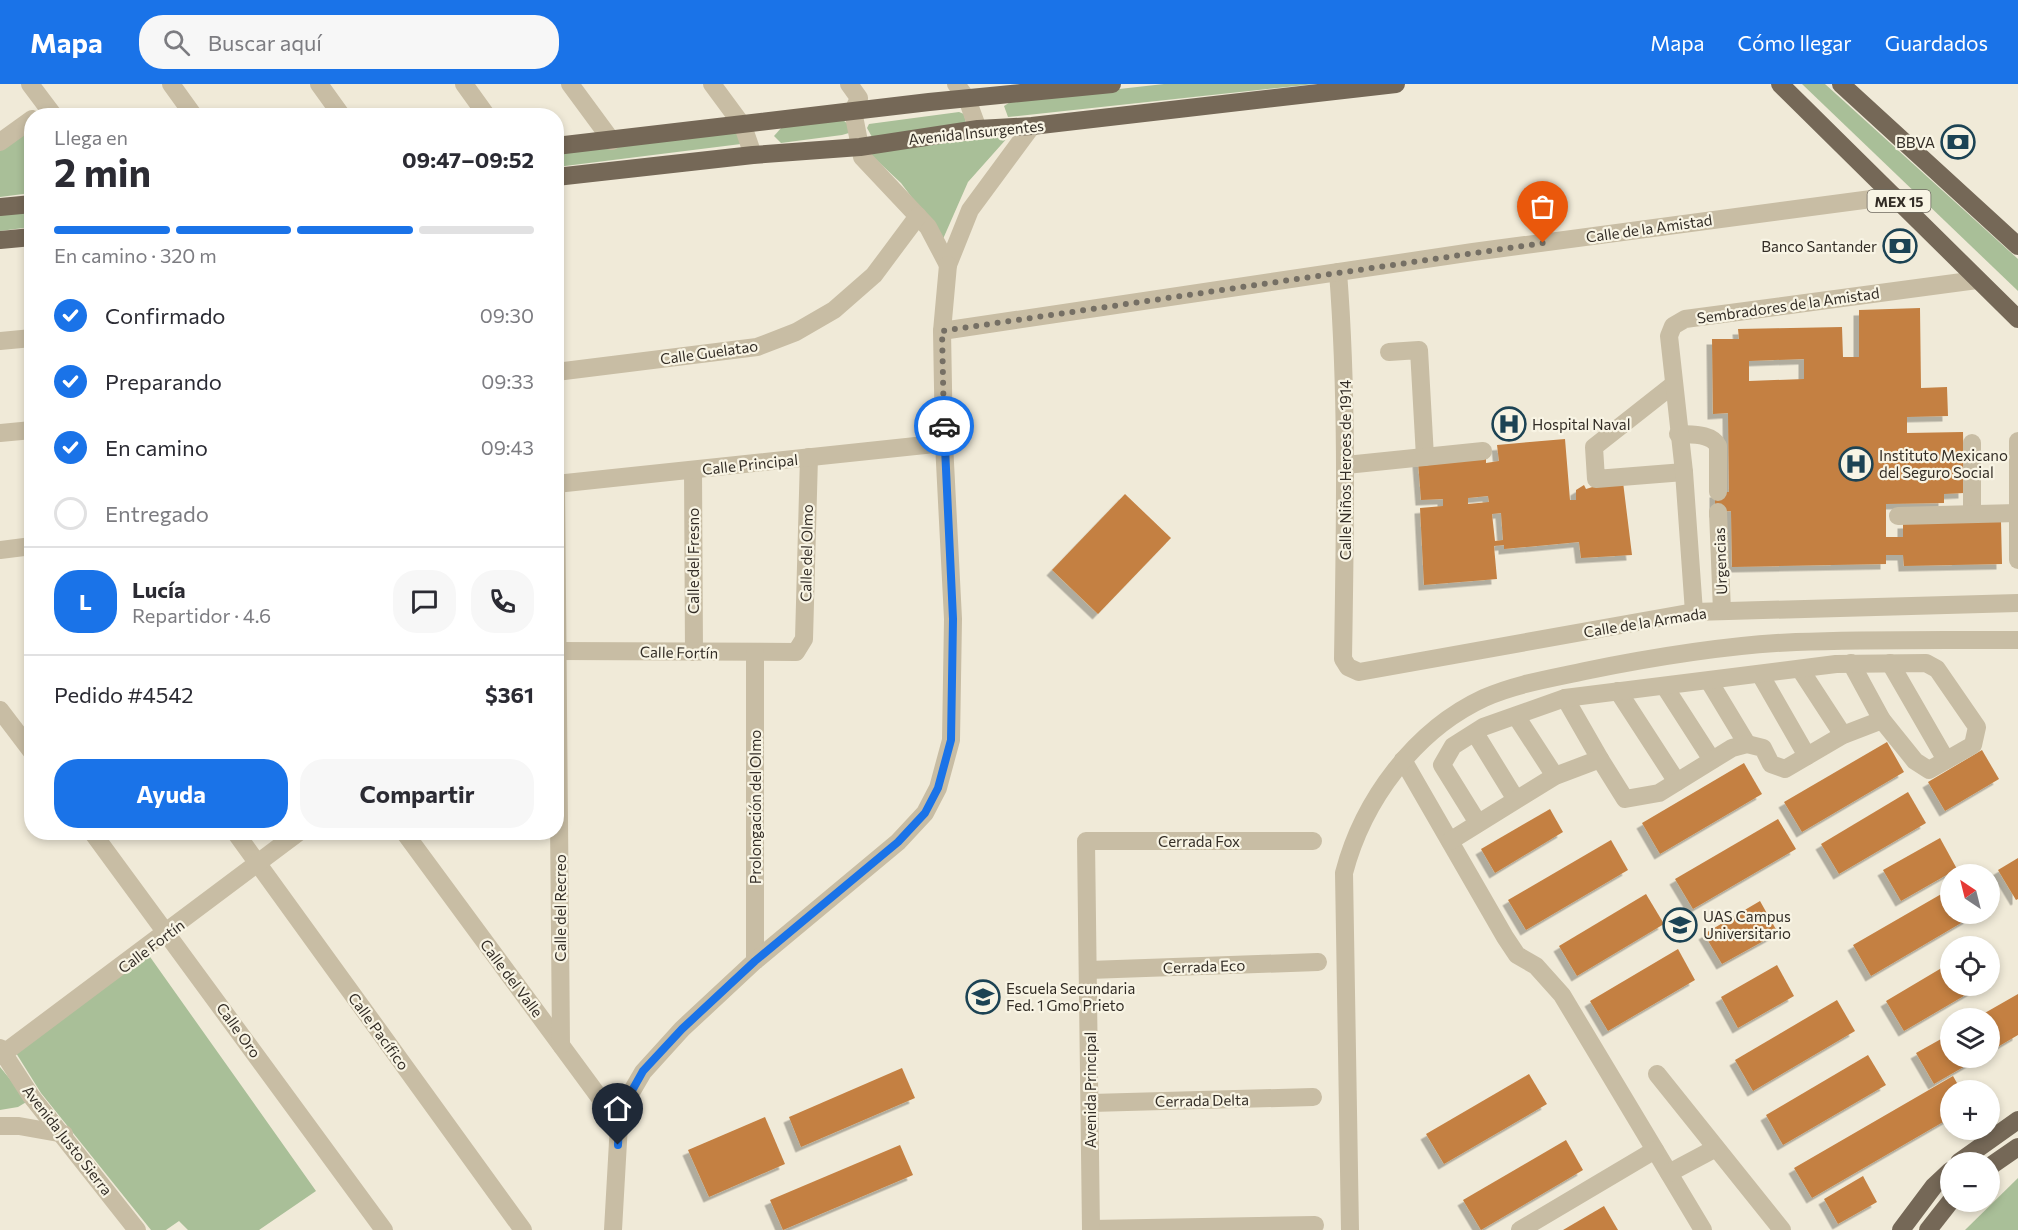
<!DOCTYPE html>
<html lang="es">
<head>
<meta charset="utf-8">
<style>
  :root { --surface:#fff; --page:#f7f7f7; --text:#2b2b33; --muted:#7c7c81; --line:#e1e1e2; --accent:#1a73e8 }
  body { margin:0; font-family:Commissioner,sans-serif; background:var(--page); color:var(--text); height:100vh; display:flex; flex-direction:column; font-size:22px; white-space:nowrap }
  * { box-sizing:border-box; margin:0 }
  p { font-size:20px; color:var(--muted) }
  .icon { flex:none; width:33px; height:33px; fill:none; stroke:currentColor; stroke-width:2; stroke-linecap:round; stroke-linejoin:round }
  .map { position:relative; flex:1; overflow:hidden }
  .drawer { position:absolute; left:24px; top:24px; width:540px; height:732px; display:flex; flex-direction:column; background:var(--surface); border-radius:24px; box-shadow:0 3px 9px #0003 }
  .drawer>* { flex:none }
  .needle { width:39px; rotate:325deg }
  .controls { position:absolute; left:1940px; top:780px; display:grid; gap:12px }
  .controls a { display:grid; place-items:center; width:60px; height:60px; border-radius:50%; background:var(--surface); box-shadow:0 3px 9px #0003; font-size:30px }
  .pin { position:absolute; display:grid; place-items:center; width:51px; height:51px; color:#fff; margin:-62px -26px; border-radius:50% 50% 50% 0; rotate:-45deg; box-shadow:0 0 6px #0007 }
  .pin .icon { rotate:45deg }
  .courier { position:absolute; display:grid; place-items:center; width:60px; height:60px; margin:-30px; border:4px solid #1a73e8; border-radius:50%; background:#fff; color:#222; box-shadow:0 2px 8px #0007 }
  .headline em { font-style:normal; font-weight:700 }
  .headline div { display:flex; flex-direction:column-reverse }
  .headline { display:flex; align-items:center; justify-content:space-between; height:102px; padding:0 30px }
  h1 { font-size:39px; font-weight:700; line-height:45px }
  .bar { display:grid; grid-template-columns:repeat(4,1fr); gap:9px 6px; align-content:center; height:72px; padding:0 30px }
  .bar i { height:8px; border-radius:4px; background:var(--line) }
  .bar .on { background:var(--accent) }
  .bar p { grid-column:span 4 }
  .line { display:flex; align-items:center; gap:15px; padding:0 30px; border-top:2px solid var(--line) }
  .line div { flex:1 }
  .round { display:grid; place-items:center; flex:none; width:63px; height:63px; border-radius:24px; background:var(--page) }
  ol { padding:0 30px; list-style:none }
  li { display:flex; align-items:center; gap:18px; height:66px }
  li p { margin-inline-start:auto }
  li .icon { padding:6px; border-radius:50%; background:var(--accent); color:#fff; stroke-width:4 }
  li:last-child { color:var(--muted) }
  li i { width:33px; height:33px; border:3px solid var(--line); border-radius:50% }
  .cta { display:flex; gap:12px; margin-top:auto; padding:12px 30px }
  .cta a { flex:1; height:69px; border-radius:24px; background:var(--accent); color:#fff; font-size:24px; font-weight:700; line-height:69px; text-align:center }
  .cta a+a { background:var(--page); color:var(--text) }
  header { display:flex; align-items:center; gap:36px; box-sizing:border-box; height:84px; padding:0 30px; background:var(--accent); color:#fff }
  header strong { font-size:28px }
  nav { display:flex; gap:33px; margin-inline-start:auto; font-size:21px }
  .search { width:420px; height:54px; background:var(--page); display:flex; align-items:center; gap:15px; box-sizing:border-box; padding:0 21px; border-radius:24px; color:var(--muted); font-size:22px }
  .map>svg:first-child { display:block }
  .green { fill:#a9bf98 }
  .building { fill:#c48042; fill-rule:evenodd; filter:url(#shadow) }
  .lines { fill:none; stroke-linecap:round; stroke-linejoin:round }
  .minor { stroke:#c8bda4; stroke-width:18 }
  .major { stroke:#756857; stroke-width:18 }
  .done { stroke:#756f64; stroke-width:6; stroke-dasharray:0 10.8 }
  .route { stroke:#1a73e8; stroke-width:8 }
  .labels { text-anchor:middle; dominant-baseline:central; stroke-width:4.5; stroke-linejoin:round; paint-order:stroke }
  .shield { fill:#f8f4e4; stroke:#6e695f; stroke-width:1.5 }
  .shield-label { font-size:14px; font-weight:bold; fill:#332d26 }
  .street-label { font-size:15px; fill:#332d26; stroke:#f8f4e4 }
  .poi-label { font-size:15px; fill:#332d26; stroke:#f8f4e4; text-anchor:start }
</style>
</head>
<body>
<header>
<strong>Mapa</strong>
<div class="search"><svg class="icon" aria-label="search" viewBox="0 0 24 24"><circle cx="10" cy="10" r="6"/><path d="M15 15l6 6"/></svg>Buscar aquí</div>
<nav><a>Mapa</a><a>Cómo llegar</a><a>Guardados</a></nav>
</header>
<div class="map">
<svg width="2018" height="1146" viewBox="0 0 2018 1146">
  <defs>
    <filter id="shadow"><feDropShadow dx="-5.5" dy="5.5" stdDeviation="0" flood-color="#0004"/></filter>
  </defs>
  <rect width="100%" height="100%" fill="#f0ead8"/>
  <g class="green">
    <polygon points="1164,0 1315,0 1008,33 1004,22 1012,17"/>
    <polygon points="1802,0 1825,0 2018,175 2018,207"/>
    <polygon points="959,28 964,30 966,39 872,53 867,44 869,40"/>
    <polygon points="843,36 849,41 849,49 842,51 781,59 774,52 782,43"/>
    <polygon points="31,44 31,109 0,113 0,67"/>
    <polygon points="736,47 741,60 557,83 556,69"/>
    <polygon points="1009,52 968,98 943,155 901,99 868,68"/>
    <polygon points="31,127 31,143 0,147 0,131"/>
    <polygon points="148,870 316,1107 259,1146 188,1146 179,1137 166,1146 151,1146 41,1009 16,969"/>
    <polygon points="0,983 28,1017 18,1023 0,1026"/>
    <polygon points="2018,1094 2018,1146 1965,1146"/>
  </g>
  <g class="building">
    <path d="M1920,224L1921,304L1947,303L1948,332L1907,333V349L1963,348L1964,409L1944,410V419L1886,420V453H1903V439L2001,437L2002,480L1904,482L1903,471H1886V480L1732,483L1731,427L1715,428V408H1729L1728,329L1713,330L1712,255H1739L1738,245L1842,243L1843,273H1859V226ZM1804,275V295L1749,297V277Z"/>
    <path d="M1565,355L1570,416H1576V406L1584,401L1586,405L1599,401L1616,399L1618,402L1623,398L1632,471L1581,474L1579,458L1504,465V461L1494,462L1497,495L1424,501L1420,424L1443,422V415L1421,416L1418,377L1486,372V379L1499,377L1497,361ZM1488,412L1489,418L1468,420V414ZM1501,429L1503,456L1495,457L1492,430Z"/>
    <polygon points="1125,410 1171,454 1098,530 1052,486"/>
    <polygon points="1887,658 1904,688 1802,748 1784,718"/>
    <polygon points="1982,666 1999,695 1945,727 1928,698"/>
    <polygon points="1744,679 1762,710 1660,770 1642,739"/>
    <polygon points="1908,708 1926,739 1839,790 1821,760"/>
    <polygon points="1550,725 1563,748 1495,789 1481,765"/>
    <polygon points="1778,735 1796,765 1693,825 1675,795"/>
    <polygon points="1940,754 1957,785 1901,817 1883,786"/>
    <polygon points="1611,756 1628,786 1526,846 1508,816"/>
    <polygon points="2018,774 2018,815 2016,816 1998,786"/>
    <polygon points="1950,805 1950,830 1972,830 1973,832 1871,892 1853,861"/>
    <polygon points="1646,810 1664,840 1577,892 1559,862"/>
    <polygon points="1760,817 1778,849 1722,880 1704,850"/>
    <polygon points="1678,865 1695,896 1608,947 1590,917"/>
    <polygon points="1950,879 1950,902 1971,902 1974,906 1904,947 1886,917"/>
    <polygon points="1777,881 1794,912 1738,944 1721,913"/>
    <polygon points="2018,910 2018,951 1989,968 1989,934 1976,934"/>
    <polygon points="1837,916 1855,947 1753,1007 1735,976"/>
    <polygon points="1950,950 1950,974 1979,974 1934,1000 1916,969"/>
    <polygon points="1868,971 1886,1001 1783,1061 1766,1031"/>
    <polygon points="902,984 915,1014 801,1063 789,1033"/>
    <polygon points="1529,990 1547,1020 1444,1080 1426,1050"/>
    <polygon points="1953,992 1961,1006 1950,1006 1950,1034 1812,1114 1794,1084"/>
    <polygon points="765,1033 785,1080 709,1113 688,1066"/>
    <polygon points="1566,1056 1583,1086 1481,1146 1463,1116"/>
    <polygon points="900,1061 913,1091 783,1146 770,1116"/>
    <polygon points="1863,1092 1877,1118 1838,1140 1824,1115"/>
    <polygon points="1604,1122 1618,1146 1563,1146"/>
  </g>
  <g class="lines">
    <g class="minor">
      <polyline points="30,0 54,32"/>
      <polyline points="171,0 194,32"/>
      <polyline points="319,0 342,32"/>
      <polyline points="464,0 487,32"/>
      <polyline points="570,0 612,57"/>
      <polyline points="712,0 743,42 753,71"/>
      <polyline points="849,0 859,14 853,27 862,73 928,143 948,181 970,126 1032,42"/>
      <polyline points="956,0 967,15 978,45"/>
      <polyline points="0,58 32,35"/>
      <path d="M1338,188C1348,317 1345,446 1343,575L1348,583L1359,588L1694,528L2018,519"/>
      <polyline points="942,247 1473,168 1894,112"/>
      <polyline points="0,257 32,254"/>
      <polyline points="1389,268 1419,266 1425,373"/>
      <polyline points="556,288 757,263 796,248 834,226 874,191 918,132"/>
      <polyline points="1674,300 1594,363 1596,395 1684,388"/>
      <polyline points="0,349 32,346"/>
      <path d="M1678,350C1692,351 1711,349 1718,362V408"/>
      <polyline points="2018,357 2018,476"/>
      <polyline points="1972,359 1972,429"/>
      <polyline points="1346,381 1483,367"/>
      <polyline points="693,386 694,568"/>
      <polyline points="1718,428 1722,527"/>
      <polyline points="1898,432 2017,429"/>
      <polyline points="0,466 32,462"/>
      <polyline points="1694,528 1684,388 1669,252 1673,242 1685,235 1977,196"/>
      <polyline points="556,567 796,568 804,555 809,373"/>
      <polyline points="1851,579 1882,636"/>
      <polyline points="1890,579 1946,676"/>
      <polyline points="1800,585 1843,651"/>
      <polyline points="1760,590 1807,672"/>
      <polyline points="1709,597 1747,660"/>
      <polyline points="1665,603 1712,676"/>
      <polyline points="1618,607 1677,698"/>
      <polyline points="1565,614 1600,675"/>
      <polyline points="0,626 32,668"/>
      <polyline points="1516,632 1555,692"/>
      <polyline points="1475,649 1515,714"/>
      <polyline points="1403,676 1505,853 1517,871 1536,882 1562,911 1703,1146"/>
      <polyline points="92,748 384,1146"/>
      <polyline points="235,748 523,1146"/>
      <polyline points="404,748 619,1040"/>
      <polyline points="1450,757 1555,692 1600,675 1625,715 1659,709 1732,664 1747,660 1763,664 1771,680 1785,685 1843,651 1882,636 1915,677 1929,686 1973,661 1977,643 1937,585 1926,579 1836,580 1565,614 1483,643 1453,662 1442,681 1478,739"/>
      <polyline points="755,877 755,569"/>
      <polyline points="1089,886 1318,878"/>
      <polyline points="561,961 556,400 944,359"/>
      <polyline points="0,964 31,1012 137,1146"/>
      <polyline points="0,972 299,748"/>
      <polyline points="1657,990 1782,1146"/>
      <polyline points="1091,1019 1313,1013"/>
      <polyline points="0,1042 19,1042 64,1050"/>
      <polyline points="1669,1089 1716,1064"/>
      <polyline points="1091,1145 1315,1141"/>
      <polyline points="613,1146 619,1040 629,1012 643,988 682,945 755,877 898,758 925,729 938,704 951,656 953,535 944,359 942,247 948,181"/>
      <polyline points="1091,1146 1086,757 1313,757"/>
      <path d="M1350,1146L1344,789C1363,716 1415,646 1484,614C1515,600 1553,594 1585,587C1654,573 1725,561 1796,558C1870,555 1944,556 2018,556"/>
      <polyline points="1520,1146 1655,1066"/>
    </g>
    <g class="major">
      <polyline points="1780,0 2018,235"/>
      <polyline points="1841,0 2018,162"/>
      <polyline points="556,62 929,18 1112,0"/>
      <polyline points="556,93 753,71 860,63 978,45 1032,42 1396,0"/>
      <polyline points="0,123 32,120"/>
      <polyline points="0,156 32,153"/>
      <polyline points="1959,1078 2018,1036"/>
      <polyline points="1989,1083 2018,1063"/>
      <polyline points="1901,1146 1934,1102 1950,1087"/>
      <polyline points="1928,1146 1950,1118"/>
    </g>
  </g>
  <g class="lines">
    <polyline class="done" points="944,342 942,247 1543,159"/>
    <polyline class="route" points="618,1061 619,1040 629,1012 643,987 682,945 755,877 898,758 925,729 938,704 951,656 953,535 944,342"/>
  </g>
  <defs>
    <symbol id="bank-ring" viewBox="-11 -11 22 22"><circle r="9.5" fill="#f8f4e4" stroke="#1c4354" stroke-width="1.5"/><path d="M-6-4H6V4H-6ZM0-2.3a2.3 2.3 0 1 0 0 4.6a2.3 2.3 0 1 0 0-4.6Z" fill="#1c4354"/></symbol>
    <symbol id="hospital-ring" viewBox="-11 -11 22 22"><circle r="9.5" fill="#f8f4e4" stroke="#1c4354" stroke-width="1.5"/><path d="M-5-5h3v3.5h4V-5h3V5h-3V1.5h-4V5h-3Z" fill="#1c4354"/></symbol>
    <symbol id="university-ring" viewBox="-11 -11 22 22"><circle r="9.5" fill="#f8f4e4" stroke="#1c4354" stroke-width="1.5"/><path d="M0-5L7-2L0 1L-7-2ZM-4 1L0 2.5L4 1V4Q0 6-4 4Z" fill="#1c4354"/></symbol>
    <symbol id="school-ring" viewBox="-11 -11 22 22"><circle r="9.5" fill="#f8f4e4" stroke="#1c4354" stroke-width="1.5"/><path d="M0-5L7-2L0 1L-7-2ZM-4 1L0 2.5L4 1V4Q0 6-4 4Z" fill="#1c4354"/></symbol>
  </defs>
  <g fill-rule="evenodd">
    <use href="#bank-ring" x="1939" y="39" width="38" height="38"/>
    <use href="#bank-ring" x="1881" y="143" width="38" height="38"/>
    <use href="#hospital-ring" x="1490" y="321" width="38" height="38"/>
    <use href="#hospital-ring" x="1837" y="361" width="38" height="38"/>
    <use href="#university-ring" x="1661" y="822" width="38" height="38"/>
    <use href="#school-ring" x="964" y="894" width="38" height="38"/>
  </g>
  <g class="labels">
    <rect class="shield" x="1867.5" y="106" width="63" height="22" rx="4.5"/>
    <g class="shield-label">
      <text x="1899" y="117">MEX 15</text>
    </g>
    <g class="street-label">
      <text transform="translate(976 48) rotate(-6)">Avenida Insurgentes</text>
      <text transform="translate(1649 144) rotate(-8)">Calle de la Amistad</text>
      <text transform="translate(1788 221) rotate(-8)">Sembradores de la Amistad</text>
      <text transform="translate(709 268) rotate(-8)">Calle Guelatao</text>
      <text transform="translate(750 380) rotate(-6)">Calle Principal</text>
      <text transform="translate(1345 386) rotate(-90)">Calle Niños Heroes de 1914</text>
      <text transform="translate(806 469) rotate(-89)">Calle del Olmo</text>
      <text transform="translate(693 477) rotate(-90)">Calle del Fresno</text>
      <text transform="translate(1720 477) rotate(-92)">Urgencias</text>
      <text transform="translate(1645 538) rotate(-9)">Calle de la Armada</text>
      <text transform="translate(679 568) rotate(1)">Calle Fortín</text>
      <text transform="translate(755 723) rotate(-90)">Prolongación del Olmo</text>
      <text x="1199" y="757">Cerrada Fox</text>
      <text transform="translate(560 824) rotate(-90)">Calle del Recreo</text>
      <text transform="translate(151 862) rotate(-37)">Calle Fortín</text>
      <text transform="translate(1204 882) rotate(-2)">Cerrada Eco</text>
      <text transform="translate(512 894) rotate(53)">Calle del Valle</text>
      <text transform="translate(239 946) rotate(54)">Calle Oro</text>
      <text transform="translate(379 947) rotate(54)">Calle Pacífico</text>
      <text transform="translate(1090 1006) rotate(-90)">Avenida Principal</text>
      <text transform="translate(1202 1016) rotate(-1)">Cerrada Delta</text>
      <text transform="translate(68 1056) rotate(52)">Avenida Justo Sierra</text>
    </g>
    <g class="poi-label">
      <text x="1935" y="58" text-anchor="end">BBVA</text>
      <text x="1877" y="162" text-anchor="end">Banco Santander</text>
      <text x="1532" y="340">Hospital Naval</text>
      <text x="1879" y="371">Instituto Mexicano<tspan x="1879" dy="17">del Seguro Social</tspan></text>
      <text x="1703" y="832">UAS Campus<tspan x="1703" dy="17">Universitario</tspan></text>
      <text x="1006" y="904">Escuela Secundaria<tspan x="1006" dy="17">Fed. 1 Gmo Prieto</tspan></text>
    </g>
  </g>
</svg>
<div class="controls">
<a><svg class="needle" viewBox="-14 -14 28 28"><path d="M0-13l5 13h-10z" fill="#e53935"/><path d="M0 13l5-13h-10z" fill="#7c7c81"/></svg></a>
<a><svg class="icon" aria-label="locate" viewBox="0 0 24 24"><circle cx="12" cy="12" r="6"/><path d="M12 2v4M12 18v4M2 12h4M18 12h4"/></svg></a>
<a><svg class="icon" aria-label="layers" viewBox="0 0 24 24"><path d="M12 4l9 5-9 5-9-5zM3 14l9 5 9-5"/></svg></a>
<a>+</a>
<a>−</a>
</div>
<div class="pin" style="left:1543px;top:159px;background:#ea580c"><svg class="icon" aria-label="bag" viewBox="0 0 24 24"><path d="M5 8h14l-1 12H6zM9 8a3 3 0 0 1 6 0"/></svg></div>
<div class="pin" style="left:618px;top:1061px;background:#1f2937"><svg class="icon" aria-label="home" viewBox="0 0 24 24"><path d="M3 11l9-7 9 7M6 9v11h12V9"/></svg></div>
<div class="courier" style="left:944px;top:342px"><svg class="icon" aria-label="car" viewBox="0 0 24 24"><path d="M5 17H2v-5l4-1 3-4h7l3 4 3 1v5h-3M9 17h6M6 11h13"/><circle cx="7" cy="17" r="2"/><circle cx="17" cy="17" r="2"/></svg></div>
<section class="drawer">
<div class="headline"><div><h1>2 min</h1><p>Llega en</p></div><em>09:47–09:52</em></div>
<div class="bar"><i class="on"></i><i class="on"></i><i class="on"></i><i></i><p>En camino · 320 m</p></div>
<ol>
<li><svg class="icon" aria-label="check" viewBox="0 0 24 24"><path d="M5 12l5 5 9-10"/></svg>Confirmado<p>09:30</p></li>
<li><svg class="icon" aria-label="check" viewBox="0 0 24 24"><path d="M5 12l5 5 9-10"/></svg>Preparando<p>09:33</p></li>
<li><svg class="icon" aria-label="check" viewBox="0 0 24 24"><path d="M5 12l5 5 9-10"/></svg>En camino<p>09:43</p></li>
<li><i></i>Entregado</li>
</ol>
<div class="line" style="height:108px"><b class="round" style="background:var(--accent);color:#fff">L</b><div><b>Lucía</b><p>Repartidor · 4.6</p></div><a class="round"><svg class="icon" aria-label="chat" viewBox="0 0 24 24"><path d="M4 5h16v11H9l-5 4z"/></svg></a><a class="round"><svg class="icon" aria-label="phone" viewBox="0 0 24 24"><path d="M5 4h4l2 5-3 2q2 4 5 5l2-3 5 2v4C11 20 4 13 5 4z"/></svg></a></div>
<div class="line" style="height:78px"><div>Pedido #4542</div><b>$361</b></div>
<div class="cta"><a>Ayuda</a><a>Compartir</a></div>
</section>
</div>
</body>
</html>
